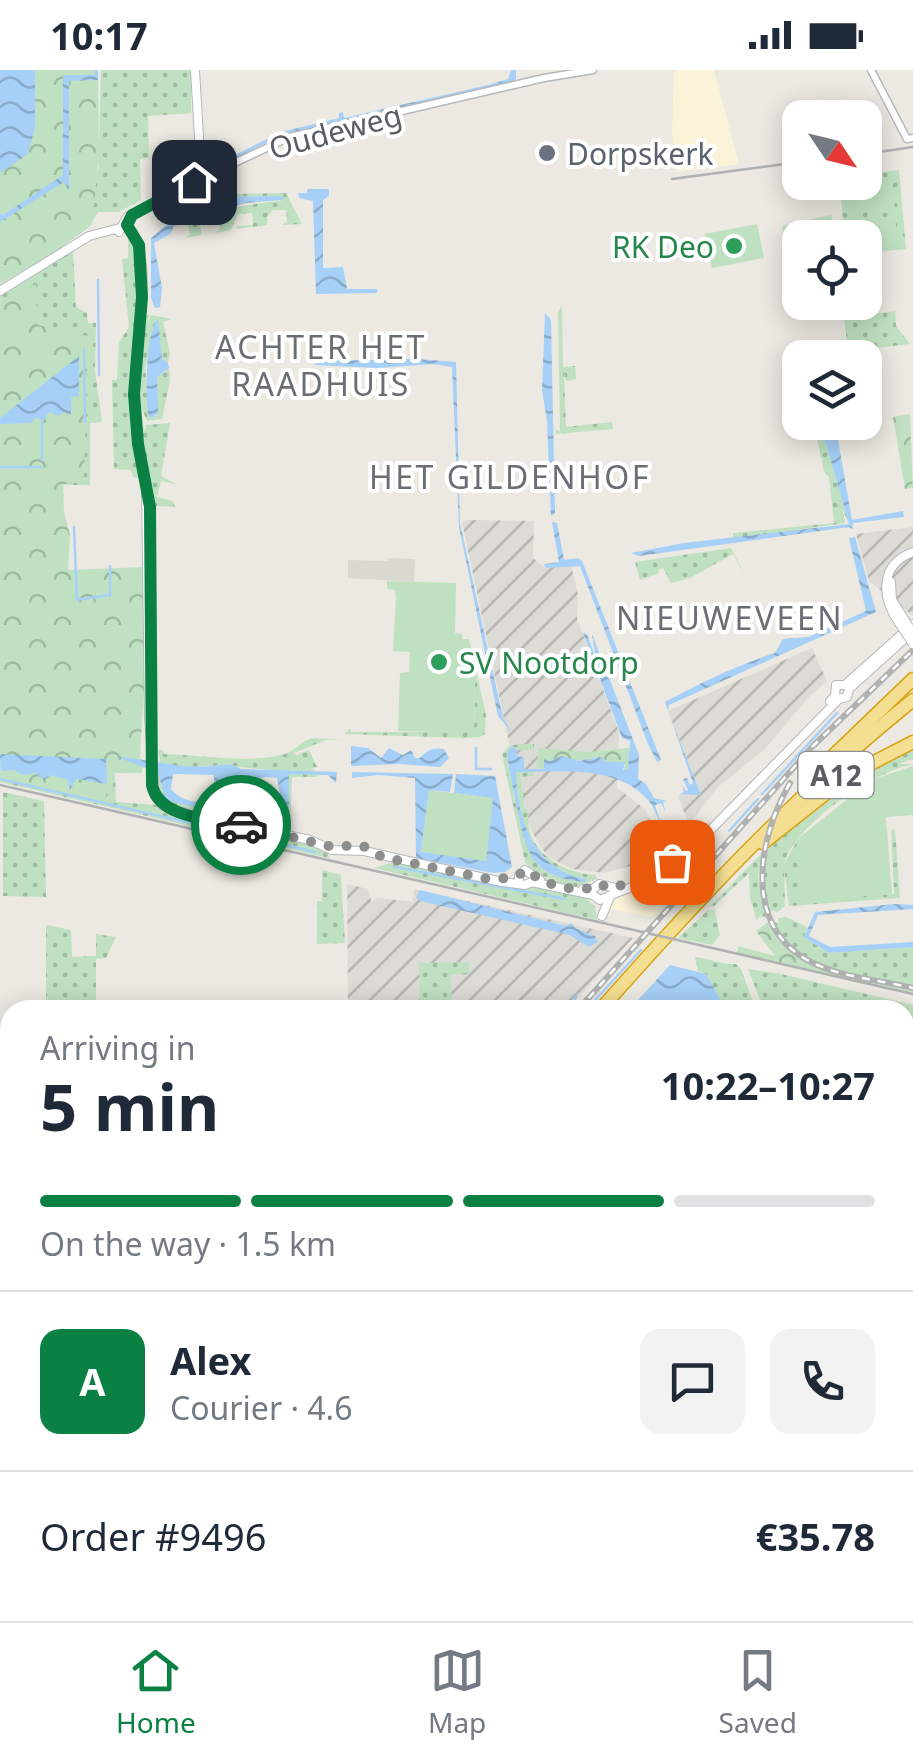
<!DOCTYPE html>
<html lang="en">
<head>
<meta charset="utf-8">
<style>
  :root { --surface:#fff; --page:#f2f2f3; --text:#1f2937; --muted:#747a83; --line:#e0e1e3; --accent:#0b8043 }
  body { margin:0; font-family:"Noto Sans",sans-serif; background:var(--page); color:var(--text); height:100vh; display:flex; flex-direction:column; font-size:38px; white-space:nowrap }
  * { box-sizing:border-box; margin:0 }
  p { font-size:32px; color:var(--muted) }
  .icon { flex:none; width:55px; height:55px; fill:none; stroke:currentColor; stroke-width:2; stroke-linecap:round; stroke-linejoin:round }
  .map { position:relative; flex:1; overflow:hidden }
  .details { position:absolute; left:0px; top:930px; width:915px; height:622px; display:flex; flex-direction:column; background:var(--surface); border-radius:30px 30px 0 0; box-shadow:0 5px 25px #0003 }
  .details>* { flex:none }
  .needle { width:65px; rotate:125deg }
  .fabs { position:absolute; left:782px; top:30px; display:grid; gap:20px }
  .fabs a { display:grid; place-items:center; width:100px; height:100px; border-radius:20px; background:var(--surface); box-shadow:0 5px 25px #0003; font-size:50px }
  .pin { position:absolute; display:grid; place-items:center; width:85px; height:85px; color:#fff; margin:-42px; border-radius:20px; box-shadow:0 5px 15px #0006 }
  .courier { position:absolute; display:grid; place-items:center; width:100px; height:100px; margin:-50px; border:8px solid #0b8043; border-radius:50%; background:#fff; color:#222; box-shadow:0 2px 12px #0007 }
  .head em { font-style:normal; font-weight:700 }
  .head div { display:flex; flex-direction:column-reverse }
  .head { display:flex; align-items:center; justify-content:space-between; height:170px; padding:0 40px }
  h1 { font-size:65px; font-weight:700; line-height:75px }
  .bar { display:grid; grid-template-columns:repeat(4,1fr); gap:15px 10px; align-content:center; height:120px; padding:0 40px }
  .bar i { height:12px; border-radius:8px; background:var(--line) }
  .bar .active { background:var(--accent) }
  .bar p { grid-column:span 4 }
  .line { display:flex; align-items:center; gap:25px; padding:0 40px; border-top:2px solid var(--line) }
  .line div { flex:1 }
  .round { display:grid; place-items:center; flex:none; width:105px; height:105px; border-radius:20px; background:var(--page) }
  .status { display:flex; justify-content:space-between; align-items:center; height:70px; padding:0 50px; background:var(--surface); direction:ltr }
  .status svg { height:28px; fill:currentColor }
  .menu { display:flex; justify-content:space-around; align-items:center; height:140px; border-top:2px solid var(--line); background:var(--surface); font-size:28px; color:var(--muted) }
  .menu a { display:grid; justify-items:center; gap:5px }
  .menu .active { color:var(--accent) }
  .map>svg:first-child { display:block }
  .commercial { fill:#faf3d7 }
  .industrial { fill:url(#industrial-furrows) }
  .education { fill:#dbd8cf }
  .grass { fill:url(#grass-dots) }
  .forest { fill:url(#forest-crowns) }
  .pitch { fill:#bfe1c1 }
  .water { fill:url(#water-waves); fill-rule:evenodd }
  .lines { fill:none; stroke-linecap:round; stroke-linejoin:round }
  .stream { stroke:#a6d0f7; stroke-width:2.5 }
  .tertiary-casing { stroke:#b4b7bb; stroke-width:9 }
  .secondary-casing { stroke:#b5b7bd; stroke-width:10 }
  .motorway-casing { stroke:#d9a314; stroke-width:15 }
  .tertiary { stroke:#fff; stroke-width:6 }
  .secondary { stroke:#fff; stroke-width:8 }
  .motorway { stroke:#f3de91; stroke-width:12 }
  .tram { stroke:#b0b1b1; stroke-width:2.5 }
  .rail-casing { stroke:#b0b1b1; stroke-width:6 }
  .rail { stroke:#fff; stroke-width:2.5; stroke-dasharray:8; stroke-linecap:butt }
  .secondary-bridge-casing { stroke:#b5b7bd; stroke-width:10; stroke-linecap:butt }
  .secondary-bridge { stroke:#fff; stroke-width:8 }
  .done { stroke:#8d8e8e; stroke-width:10; stroke-dasharray:0 18 }
  .route { stroke:#0b8043; stroke-width:12 }
  .worship-dot { fill:#6b7280; stroke:#fff; stroke-width:4 }
  .leisure-dot { fill:#2e9e5b; stroke:#fff; stroke-width:4 }
  .labels { text-anchor:middle; dominant-baseline:central; stroke-width:8; stroke-linejoin:round; paint-order:stroke }
  .shield { fill:#fff; stroke:#8c8e90; stroke-width:2.5 }
  .shield-label { font-size:28px; font-weight:bold; fill:#5a5d61 }
  .street-label { font-size:30px; fill:#5a5d61; stroke:#fff }
  .worship-label { font-size:30px; fill:#5b616d; stroke:#fff; text-anchor:start }
  .leisure-label { font-size:30px; fill:#27864d; stroke:#fff; text-anchor:end }
  .neighbourhood-label { font-size:32px; letter-spacing:2.5px; fill:#6b6e73; stroke:#fff }
</style>
</head>
<body>
<div class="status"><b>10:17</b><svg viewBox="0 0 49 12"><path d="M0 12V9h3v3zM5 12V6h3v6zM10 12V3h3v9zM15 12V0h3v12zM26 1h20v11H26zM47 4h2v5h-2z"/></svg></div>
<div class="map">
<svg width="913" height="1551" viewBox="0 0 913 1551">
  <defs>
    <pattern id="industrial-furrows" width="10" height="10" patternUnits="userSpaceOnUse" patternTransform="scale(2.5)"><rect width="10" height="10" fill="#dddbd6"/><path d="M-1 1l2-2M0 10L10 0M9 11l2-2" fill="none" stroke="#b6b5b1"/></pattern>
    <pattern id="grass-dots" width="8" height="8" patternUnits="userSpaceOnUse" patternTransform="scale(2.5)"><rect width="8" height="8" fill="#bfe1c1"/><path d="M2 2h.1M6 6h.1" fill="none" stroke="#9ebaa0" stroke-width="1.8" stroke-linecap="round"/></pattern>
    <pattern id="forest-crowns" width="20" height="18" patternUnits="userSpaceOnUse" patternTransform="scale(2.5)"><rect width="20" height="18" fill="#bfe1c1"/><path d="M2 6a3 3 0 1 1 6 0M12 15a3 3 0 1 1 6 0" fill="none" stroke="#9ebaa0"/></pattern>
    <pattern id="water-waves" width="16" height="10" patternUnits="userSpaceOnUse" patternTransform="scale(2.5)"><rect width="16" height="10" fill="#a6d0f7"/><path d="M0 5q4-4 8 0t8 0" fill="none" stroke="#8aaccb"/></pattern>
  </defs>
  <rect width="100%" height="100%" fill="#ebe9e1"/>
  <g class="commercial">
    <polygon points="680,0 714,0 739,94 677,102 672,62 674,2"/>
    <polygon points="652,814 670,818 666,832 652,847 609,839 611,829"/>
  </g>
  <g class="industrial">
    <polygon points="469,450 534,451 533,488 545,498 571,495 578,524 577,549 619,662 617,718 645,739 654,760 648,782 630,796 604,803 572,799 547,786 533,764 522,734 462,452"/>
    <polygon points="913,457 913,546 869,511 856,464"/>
    <polygon points="812,578 827,611 809,627 765,679 718,717 689,755 678,726 698,717 668,641"/>
    <polygon points="347,814 368,819 371,831 379,828 413,832 414,819 633,868 567,940 348,940"/>
  </g>
  <polygon class="education" points="388,488 415,489 414,512 348,508 348,490 387,491"/>
  <g class="grass">
    <polygon points="101,0 191,0 191,43 148,46 149,88 140,89 141,130 119,142 98,142 88,158 55,182 90,96 99,100 98,93 89,93 69,10 98,10 99,74"/>
    <polygon points="899,100 906,179 865,183 865,168 844,167 840,113 865,112 865,104"/>
    <path d="M208,109L220,124L286,123L302,154L282,155L287,152L286,140H273L267,147V155L237,159V156L253,155L252,143L238,144L231,160L215,163L220,159L218,148L204,149L200,156L202,165L186,168L190,164L188,154L173,156L176,152C212,144 244,133 281,131L282,126L218,127Z"/>
    <path d="M128,168C156,192 130,280 131,314C133,345 139,377 143,408L133,407L131,400L114,399L112,310H117L119,272L129,257L122,189L128,188Z"/>
    <polygon points="73,180 76,237 87,243 88,253 96,253 95,301 102,352 90,353 90,415 63,415 64,444 0,354 0,226"/>
    <polygon points="562,236 563,297 575,296 576,309 566,311 564,303 566,357 612,352 613,359 556,364 556,359 560,362 558,242"/>
    <polygon points="895,241 896,256 910,274 848,281 844,248"/>
    <polygon points="149,244 148,256 151,245 172,249 163,252 170,283 168,293 162,289 157,248 145,298 152,348 157,345 157,307 169,298 170,310 162,349 147,351 141,337 143,352 138,348 136,313 144,248"/>
    <polygon points="170,353 161,406 176,414 161,411 157,427 172,431 175,437 155,436 152,424 151,431 140,358 143,356 145,361 146,355"/>
    <polygon points="814,353 820,353 849,454 842,438 845,453 733,469 733,463 834,453 829,407 824,401"/>
    <polygon points="731,478 746,507 733,484 690,508 671,513 663,498 658,500 659,503 640,510 635,492"/>
    <polygon points="469,569 486,645 485,664 480,667 463,668 346,664 350,658 351,662 474,662 475,608 468,608"/>
    <path d="M312,668L343,670H326L294,683L301,690L296,685L309,680L317,697L312,698L319,704L316,707H292L290,761L180,740C160,731 157,725 154,703L159,705L164,723L201,738L228,739L285,756L288,702L224,695L179,698L160,693L158,680H163L164,684C198,685 253,694 285,684C296,680 301,671 312,668Z"/>
    <polygon points="0,671 135,687 145,690 131,688 142,697 142,703 115,703 116,732 157,735 169,741 304,771 327,779 329,788 0,712"/>
    <path d="M520,674H534V690L533,679L522,681L512,677L507,683C509,702 513,720 517,738C527,782 533,812 586,809C534,800 517,749 516,702H533V706L520,707L522,722L527,723L524,725L523,736L529,742C523,780 562,803 595,805L597,809L579,815L584,818C562,816 538,812 526,793L539,806L563,813L540,805L525,792L502,684L509,676Z"/>
    <path d="M913,677V689L898,694H913C873,702 795,754 784,794L798,769L865,715L799,830L894,824L891,760L895,759L900,828L789,836L784,799L785,836L776,843L773,839L770,845L762,807L769,778L841,716Z"/>
    <polygon points="3,722 44,731 46,827 3,826"/>
    <polygon points="763,782 758,806 766,847 759,846 757,851 750,828 749,803 714,836 720,865 712,875 678,868 708,840 713,840 714,836 709,837"/>
    <polygon points="394,792 504,814 535,814 585,827 595,837 597,850 374,798"/>
    <polygon points="322,800 341,805 345,873 317,874 317,831 322,831"/>
    <path d="M786,847L807,857L804,867L829,883L913,877V917C862,905 798,902 772,851L779,853L778,848Z"/>
    <polygon points="46,855 71,860 72,887 96,886 96,864 116,867 106,888 96,889 96,940 46,940"/>
    <path d="M695,887C710,888 719,895 736,894L741,899L756,940L725,937L706,904L698,901Z"/>
    <polygon points="469,892 470,904 451,905 452,934 420,935 419,893"/>
    <polygon points="748,899 781,904 913,935 913,955 905,956 905,940 764,940"/>
    <polygon points="140,1542 350,1542 352,1551 140,1551"/>
  </g>
  <g class="forest">
    <polygon points="0,0 97,0 98,10 98,93 92,154 50,185 0,214"/>
    <polygon points="36,214 37,255 88,266 84,411 57,415 70,465 68,500 143,497 147,570 139,701 114,698 105,729 96,731 0,708 0,235"/>
    <polygon points="910,344 913,418 905,419 893,347"/>
    <path d="M539,678L587,682L629,678V698L624,701L625,694L608,692L601,687C583,693 563,686 546,693L544,699L536,698Z"/>
    <path d="M768,852C797,905 860,907 913,919V923L737,883L738,876L775,886L756,861Z"/>
    <polygon points="905,1432 913,1436 913,1551 532,1551 537,1542 905,1542"/>
  </g>
  <g class="pitch">
    <polygon points="892,109 895,140 846,144 844,113"/>
    <polygon points="831,145 836,167 800,168 800,185 789,187 782,156"/>
    <polygon points="895,146 898,177 865,180 865,168 848,167 847,150"/>
    <polygon points="757,154 764,188 712,198 705,164"/>
    <polygon points="387,511 456,513 455,563 462,564 462,569 469,569 469,607 475,608 474,663 398,661 400,603 409,602 410,582 393,581 396,528 395,520 387,519"/>
    <polygon points="913,696 913,745 886,747 892,824 799,831 796,772 798,769 874,709"/>
    <polygon points="429,720 494,728 486,791 421,783"/>
  </g>
  <g class="water">
    <polygon points="0,0 35,0 35,57 28,84 0,103"/>
    <polygon points="95,0 98,0 98,10 69,11 69,121 64,112 0,152 0,143 3,145 63,105 63,5 94,5"/>
    <polygon points="511,0 516,0 516,13 280,66 206,103 203,101 281,62 339,48 339,43 343,42 344,48 488,15 508,9"/>
    <polygon points="208,109 218,127 282,126 283,130 245,133 213,145 176,152 170,164 154,173 162,218 160,237 155,238 151,228 151,168 172,150 202,138"/>
    <polygon points="307,119 329,119 329,126 323,130 323,198 343,197 347,219 377,219 377,223 316,224 313,131 299,128 298,123 307,123"/>
    <polygon points="545,243 551,250 555,443 551,446 547,351 542,320"/>
    <path d="M158,248L162,289L168,293L169,298L157,307L158,343L152,348L148,344C146,321 145,265 158,248Z"/>
    <polygon points="79,286 79,326 71,327 71,345 64,342 58,346 51,342 47,344 46,350 35,348 31,353 0,354 0,348"/>
    <polygon points="417,289 456,292 460,453 503,648 513,664 498,646 459,457 452,297 433,294 377,298 314,295 320,291"/>
    <polygon points="820,353 835,353 852,450 903,441 904,447 853,453 852,459 849,457 639,486 631,483 684,473 849,454"/>
    <polygon points="552,452 557,453 564,490 578,488 582,491 661,690 657,692 648,674 580,496 545,498 544,494 559,492"/>
    <path d="M855,467L876,542L669,635L668,641L701,725L679,724L684,722L682,715L686,721L688,720L683,709L687,708L690,715L693,713L665,632C700,613 737,595 775,583L783,569L809,567L866,541L849,468Z"/>
    <path d="M583,563L587,564L596,589L592,564L639,685L638,709L646,714L654,728L667,731L663,732L665,741L661,733L655,735L662,757C657,747 654,736 647,729C616,694 556,702 516,702C517,749 534,800 586,809L585,812C532,807 527,785 517,738C513,719 509,702 507,683L511,677L517,679V686L524,687V699H544V689L550,691L562,686L579,691L601,687L607,692H625L623,700L628,699L630,671L622,668Z"/>
    <path d="M351,676L368,678L381,688L389,678L403,685L411,680L415,688H420C427,680 433,677 444,679L449,688L440,697L398,694L351,696Z"/>
    <polygon points="0,684 106,689 107,714 76,709 70,720 68,710 51,705 44,710 36,703 22,705 14,700 1,701"/>
    <path d="M117,687C151,689 176,699 212,696C226,695 228,692 241,699L337,702L336,713L328,705L289,704V746L287,753L280,756L228,739L194,737L166,730L158,703ZM173,704L214,705L215,732C200,734 182,732 171,719ZM265,707L277,708L282,733L264,737L239,730L238,713Z"/>
    <polygon points="352,702 453,704 450,722 429,720 421,782 486,791 493,728 454,723 456,704 495,706 512,797 505,802 493,803 416,788 415,708 378,705 352,708"/>
    <polygon points="420,820 566,856 572,853 575,858 595,866 598,872 589,877 570,865 420,831 416,827"/>
    <polygon points="894,834 913,835 913,839 818,845 809,866 830,877 913,872 913,877 829,883 804,867 815,842"/>
    <polygon points="670,895 706,904 724,935 739,940 629,940"/>
  </g>
  <g class="lines">
    <g class="stream">
      <polyline points="98,210 99,305"/>
      <polyline points="84,279 85,352"/>
      <polyline points="42,390 42,351"/>
      <polyline points="0,397 41,397"/>
      <polyline points="74,457 77,530 108,525"/>
      <polyline points="110,496 110,526"/>
      <polyline points="476,678 476,699 491,699"/>
      <polyline points="0,709 315,782"/>
      <polyline points="762,724 837,643"/>
      <polyline points="729,761 758,729"/>
      <polyline points="395,797 565,829"/>
      <polyline points="571,940 576,926"/>
      <polyline points="586,940 641,880"/>
      <polyline points="612,1542 613,1548"/>
      <polyline points="649,1542 650,1551"/>
      <polyline points="689,1542 690,1547"/>
      <polyline points="732,1545 732,1551"/>
      <polyline points="481,1551 486,1542"/>
      <polyline points="506,1551 512,1542"/>
      <polyline points="761,1551 775,1542"/>
    </g>
    <defs>
      <g id="tertiary">
        <polyline points="871,0 907,69 913,68"/>
        <polyline points="198,105 211,104 290,67 544,8 593,0"/>
      </g>
      <g id="secondary">
        <polyline points="195,0 201,100 198,105"/>
        <polyline points="119,162 127,147 190,115 198,105"/>
        <path d="M130,162C156,187 134,286 134,323C134,354 141,385 146,416"/>
        <polyline points="0,221 89,166 120,158"/>
        <path d="M146,414L149,646L155,726L162,735L178,741L310,770L332,780L364,781L502,812L525,815L532,812L593,825L600,830C627,817 656,812 681,790L839,629L847,627L849,619L910,564"/>
        <polyline points="891,512 892,530 904,549"/>
        <path d="M899,553C881,527 879,495 913,482"/>
        <polyline points="830,631 835,626 836,615 845,615 913,554"/>
        <polyline points="519,812 519,805 525,800 540,810"/>
        <polyline points="583,819 593,819 599,814 615,818"/>
        <polyline points="602,846 610,827"/>
        <polyline points="905,1085 913,1075"/>
        <polyline points="519,1551 524,1542"/>
      </g>
      <g id="motorway">
        <polyline points="833,686 913,609"/>
        <polyline points="763,773 849,705 913,672"/>
        <path d="M600,940C698,829 797,723 913,630"/>
        <polyline points="95,1546 98,1542"/>
        <polyline points="66,1551 73,1542"/>
      </g>
    </defs>
    <use href="#tertiary" class="tertiary-casing"/>
    <use href="#secondary" class="secondary-casing"/>
    <use href="#motorway" class="motorway-casing"/>
    <use href="#tertiary" class="tertiary"/>
    <use href="#secondary" class="secondary"/>
    <use href="#motorway" class="motorway"/>
    <g class="tram">
      <polyline points="865,84 913,77"/>
      <polyline points="672,109 800,92"/>
      <polyline points="0,715 913,924"/>
      <polyline points="905,1030 913,1022"/>
      <polyline points="500,1551 505,1542"/>
    </g>
    <defs>
      <g id="rail">
        <path d="M790,713C758,768 742,855 809,891C839,907 880,910 913,918"/>
        <polyline points="578,940 813,676 913,580"/>
        <polyline points="34,1551 41,1542"/>
      </g>
    </defs>
    <use href="#rail" class="rail-casing"/>
    <use href="#rail" class="rail"/>
    <defs>
      <g id="secondary-bridge">
        <polyline points="904,549 913,563"/>
        <polyline points="899,553 913,574"/>
      </g>
    </defs>
    <use href="#secondary-bridge" class="secondary-bridge-casing"/>
    <use href="#secondary-bridge" class="secondary-bridge"/>
  </g>
  <g class="lines">
    <path class="done" d="M241,755L329,776H363L382,787L488,809L512,808L528,800C542,816 582,825 601,814L607,818L638,812L672,792"/>
    <path class="route" d="M194,112L132,145L127,155L139,175L142,227L134,324L138,374L150,437L152,715C159,749 212,749 241,755"/>
  </g>
  <circle class="worship-dot" cx="547" cy="83" r="10"/>
  <g class="leisure-dot">
    <circle cx="734" cy="176" r="10"/>
    <circle cx="439" cy="592" r="10"/>
  </g>
  <g class="labels">
    <rect class="shield" x="798.5" y="682" width="75" height="46" rx="8"/>
    <g class="shield-label">
      <text x="836" y="705">A12</text>
    </g>
    <g class="street-label">
      <text transform="translate(335 61) rotate(-15)">Oudeweg</text>
    </g>
    <g class="worship-label">
      <text x="567" y="83">Dorpskerk</text>
    </g>
    <g class="leisure-label">
      <text x="714" y="176">RK Deo</text>
      <text x="459" y="592" text-anchor="start">SV Nootdorp</text>
    </g>
    <g class="neighbourhood-label">
      <text x="321" y="276">ACHTER HET<tspan x="321" dy="37">RAADHUIS</tspan></text>
      <text x="510" y="406">HET GILDENHOF</text>
      <text x="730" y="547">NIEUWEVEEN</text>
    </g>
  </g>
</svg>
<div class="fabs">
<a><svg class="needle" viewBox="-14 -14 28 28"><path d="M0-13l5 13h-10z" fill="#e53935"/><path d="M0 13l5-13h-10z" fill="#747a83"/></svg></a>
<a><svg class="icon" aria-label="locate" viewBox="0 0 24 24"><circle cx="12" cy="12" r="6"/><path d="M12 2v4M12 18v4M2 12h4M18 12h4"/></svg></a>
<a><svg class="icon" aria-label="layers" viewBox="0 0 24 24"><path d="M12 4l9 5-9 5-9-5zM3 14l9 5 9-5"/></svg></a>
</div>
<div class="pin" style="left:672px;top:792px;background:#ea580c"><svg class="icon" aria-label="bag" viewBox="0 0 24 24"><path d="M5 8h14l-1 12H6zM9 8a3 3 0 0 1 6 0"/></svg></div>
<div class="pin" style="left:194px;top:112px;background:#1f2937"><svg class="icon" aria-label="home" viewBox="0 0 24 24"><path d="M3 11l9-7 9 7M6 9v11h12V9"/></svg></div>
<div class="courier" style="left:241px;top:755px"><svg class="icon" aria-label="car" viewBox="0 0 24 24"><path d="M5 17H2v-5l4-1 3-4h7l3 4 3 1v5h-3M9 17h6M6 11h13"/><circle cx="7" cy="17" r="2"/><circle cx="17" cy="17" r="2"/></svg></div>
<section class="details">
<div class="head"><div><h1>5 min</h1><p>Arriving in</p></div><em>10:22–10:27</em></div>
<div class="bar"><i class="active"></i><i class="active"></i><i class="active"></i><i></i><p>On the way · 1.5 km</p></div>
<div class="line" style="height:180px"><b class="round" style="background:var(--accent);color:#fff">A</b><div><b>Alex</b><p>Courier · 4.6</p></div><a class="round"><svg class="icon" aria-label="chat" viewBox="0 0 24 24"><path d="M4 5h16v11H9l-5 4z"/></svg></a><a class="round"><svg class="icon" aria-label="phone" viewBox="0 0 24 24"><path d="M5 4h4l2 5-3 2q2 4 5 5l2-3 5 2v4C11 20 4 13 5 4z"/></svg></a></div>
<div class="line" style="height:130px"><div>Order #9496</div><b>€35.78</b></div>
</section>
</div>
<nav class="menu">
<a class="active"><svg class="icon" aria-label="home" viewBox="0 0 24 24"><path d="M3 11l9-7 9 7M6 9v11h12V9"/></svg>Home</a>
<a><svg class="icon" aria-label="map" viewBox="0 0 24 24"><path d="M3 6l6-2 6 2 6-2v14l-6 2-6-2-6 2zM9 4v14M15 6v14"/></svg>Map</a>
<a><svg class="icon" aria-label="saved" viewBox="0 0 24 24"><path d="M7 4h10v16l-5-4-5 4z"/></svg>Saved</a>
</nav>
</body>
</html>
